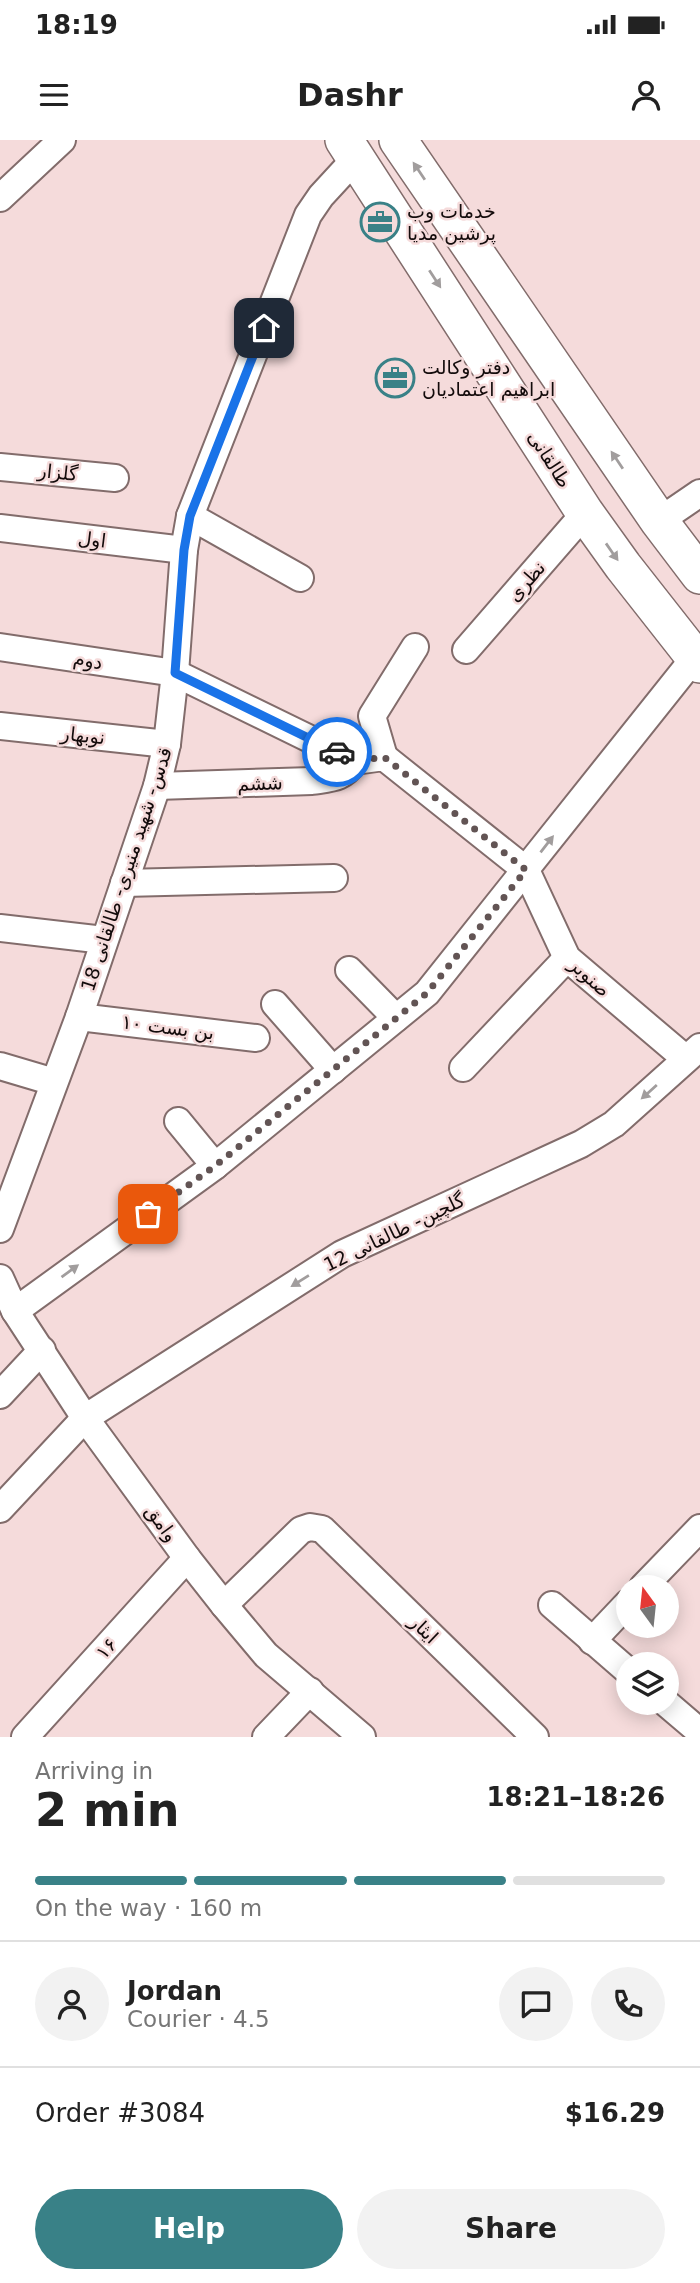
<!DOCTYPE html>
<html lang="en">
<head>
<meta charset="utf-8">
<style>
  :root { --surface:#fff; --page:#f2f2f2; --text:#222; --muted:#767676; --line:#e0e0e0; --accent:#398187 }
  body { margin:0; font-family:"DejaVu Sans",Vazirmatn,sans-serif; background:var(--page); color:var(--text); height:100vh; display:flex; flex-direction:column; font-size:26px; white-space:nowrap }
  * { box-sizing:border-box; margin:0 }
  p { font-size:23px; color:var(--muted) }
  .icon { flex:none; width:38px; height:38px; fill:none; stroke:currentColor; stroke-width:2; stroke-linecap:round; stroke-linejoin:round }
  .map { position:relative; height:1597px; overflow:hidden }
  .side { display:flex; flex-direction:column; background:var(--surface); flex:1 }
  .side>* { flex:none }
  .needle { width:46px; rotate:345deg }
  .fabs { position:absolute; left:616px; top:1435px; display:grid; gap:14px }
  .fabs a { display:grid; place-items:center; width:63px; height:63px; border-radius:50%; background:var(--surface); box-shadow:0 4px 18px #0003; font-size:35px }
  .pin { position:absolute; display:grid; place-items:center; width:60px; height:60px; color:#fff; margin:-30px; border-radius:14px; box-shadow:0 4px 10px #0006 }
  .courier { position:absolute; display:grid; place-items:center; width:70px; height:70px; margin:-35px; border:5px solid #1a73e8; border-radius:50%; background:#fff; color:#222; box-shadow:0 2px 9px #0007 }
  .summary em { font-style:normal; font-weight:600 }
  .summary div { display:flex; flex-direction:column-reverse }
  .summary { display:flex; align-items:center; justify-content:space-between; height:119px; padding:0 35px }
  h1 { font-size:46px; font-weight:600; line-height:52px }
  .bar { display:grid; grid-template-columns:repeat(4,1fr); gap:10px 7px; align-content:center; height:84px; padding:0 35px }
  .bar i { height:9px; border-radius:5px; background:var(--line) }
  .bar .active { background:var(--accent) }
  .bar p { grid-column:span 4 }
  .line { display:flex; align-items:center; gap:18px; padding:0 35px; border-top:2px solid var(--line) }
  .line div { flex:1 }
  .round { display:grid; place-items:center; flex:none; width:74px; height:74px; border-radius:37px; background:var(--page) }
  .cta { display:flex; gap:14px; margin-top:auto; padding:14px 35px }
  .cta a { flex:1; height:80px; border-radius:42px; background:var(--accent); color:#fff; font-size:28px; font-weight:600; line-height:80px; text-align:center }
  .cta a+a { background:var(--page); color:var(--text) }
  .status { display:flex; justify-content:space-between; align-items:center; height:49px; padding:0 35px; background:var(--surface); direction:ltr }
  .status svg { height:19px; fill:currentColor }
  header { display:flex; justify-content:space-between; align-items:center; height:91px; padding:0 35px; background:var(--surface); font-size:32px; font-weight:600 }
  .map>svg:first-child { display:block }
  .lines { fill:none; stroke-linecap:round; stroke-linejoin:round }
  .street-casing { stroke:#826c6b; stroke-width:30 }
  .secondary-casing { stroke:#826c6b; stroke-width:40 }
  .street { stroke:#fff; stroke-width:26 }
  .secondary { stroke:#fff; stroke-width:37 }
  .oneway { fill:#a19d9d }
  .done { stroke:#625454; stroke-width:7; stroke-dasharray:0 12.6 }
  .route { stroke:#1a73e8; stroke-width:9 }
  .labels { text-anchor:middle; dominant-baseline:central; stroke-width:5; stroke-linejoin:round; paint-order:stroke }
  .poi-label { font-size:19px; fill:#130b0b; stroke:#f5dbdb; text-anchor:start }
  .street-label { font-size:19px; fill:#130b0b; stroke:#f5dbdb }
</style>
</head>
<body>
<div class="status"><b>18:19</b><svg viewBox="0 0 49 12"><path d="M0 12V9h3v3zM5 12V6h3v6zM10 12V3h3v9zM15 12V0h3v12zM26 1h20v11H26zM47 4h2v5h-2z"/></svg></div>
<header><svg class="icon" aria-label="menu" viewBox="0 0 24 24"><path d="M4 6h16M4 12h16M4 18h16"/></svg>Dashr<svg class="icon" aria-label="person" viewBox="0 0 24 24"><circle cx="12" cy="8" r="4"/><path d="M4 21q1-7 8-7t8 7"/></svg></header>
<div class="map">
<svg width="700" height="1597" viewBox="0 0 700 1597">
  <rect width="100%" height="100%" fill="#f5dbdb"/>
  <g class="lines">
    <defs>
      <g id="street">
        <polyline points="0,58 62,0"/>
        <polyline points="0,327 115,338"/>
        <polyline points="190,376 300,438"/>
        <polyline points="659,381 700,353"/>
        <polyline points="0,388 184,410"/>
        <polyline points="0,507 175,533 355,621 384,617 526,730 567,818 686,919"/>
        <polyline points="466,510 585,373"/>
        <polyline points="0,586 167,604"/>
        <polyline points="384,617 372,576 415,507"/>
        <path d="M157,646L312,641C333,638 342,639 355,621"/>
        <polyline points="124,743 334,738"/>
        <polyline points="0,788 104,800"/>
        <polyline points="349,830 396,878"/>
        <polyline points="275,864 333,930"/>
        <polyline points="79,877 256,898"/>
        <polyline points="0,926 54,942"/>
        <polyline points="463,928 567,818"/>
        <polyline points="178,981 215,1026"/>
        <polyline points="0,1089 79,877 157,646 167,604 175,533 184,410 190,376 308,75 321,56 356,18"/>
        <polyline points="0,1138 15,1171 85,1278 187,1418 224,1465 266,1515 362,1597"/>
        <polyline points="15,1171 215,1026 427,853 695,517"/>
        <polyline points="0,1255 42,1210"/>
        <polyline points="0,1369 85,1278 342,1114 581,1004 614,984 700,907"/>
        <polyline points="643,1447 700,1388"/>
        <polyline points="224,1465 301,1390 310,1387 322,1389 535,1597"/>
        <polyline points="552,1465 628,1531"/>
        <polyline points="592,1501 628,1463"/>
        <polyline points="666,1563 700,1592"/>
        <polyline points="25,1597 187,1418"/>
        <polyline points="266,1597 310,1551"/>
      </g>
      <g id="secondary">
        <polyline points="344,0 585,373 623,426 700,524"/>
        <polyline points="398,0 659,381 700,435"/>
      </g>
    </defs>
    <use href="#street" class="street-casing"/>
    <use href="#secondary" class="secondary-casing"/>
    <use href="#street" class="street"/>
    <use href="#secondary" class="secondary"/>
  </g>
  <defs><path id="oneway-solid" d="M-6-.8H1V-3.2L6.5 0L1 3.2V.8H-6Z" transform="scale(1.75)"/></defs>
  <g class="oneway">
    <use href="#oneway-solid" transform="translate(419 31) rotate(-124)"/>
    <use href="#oneway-solid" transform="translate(435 139) rotate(57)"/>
    <use href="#oneway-solid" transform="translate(617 320) rotate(-124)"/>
    <use href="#oneway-solid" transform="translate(612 412) rotate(55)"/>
    <use href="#oneway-solid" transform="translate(547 704) rotate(-52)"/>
    <use href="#oneway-solid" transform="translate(649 952) rotate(138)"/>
    <use href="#oneway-solid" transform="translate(70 1131) rotate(-36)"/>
    <use href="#oneway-solid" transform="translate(300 1141) rotate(148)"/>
  </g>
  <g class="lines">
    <polyline class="done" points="148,1074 215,1026 427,853 526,730 384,617 355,621 337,612"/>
    <polyline class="route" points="264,188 190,376 184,410 175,533 337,612"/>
  </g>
  <defs>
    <symbol id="office-ring" viewBox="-11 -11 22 22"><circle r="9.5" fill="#f5dbdb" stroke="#398187" stroke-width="1.5"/><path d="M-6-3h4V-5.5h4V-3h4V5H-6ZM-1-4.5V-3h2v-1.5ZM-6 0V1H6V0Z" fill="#398187"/></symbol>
  </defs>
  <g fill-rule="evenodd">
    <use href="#office-ring" x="358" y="60" width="44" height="44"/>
    <use href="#office-ring" x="373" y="216" width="44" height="44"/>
  </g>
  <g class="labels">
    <g class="poi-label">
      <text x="407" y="71">خدمات وب<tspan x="407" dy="22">پرشین مدیا</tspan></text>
      <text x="422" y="227">دفتر وکالت<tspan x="422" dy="22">ابراهیم اعتمادیان</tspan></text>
    </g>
    <g class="street-label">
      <text transform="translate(550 319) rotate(57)">طالقانی</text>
      <text transform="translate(58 332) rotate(6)">گلزار</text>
      <text transform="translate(92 399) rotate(7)">اول</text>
      <text transform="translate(526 441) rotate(-49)">نظری</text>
      <text transform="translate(88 520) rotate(9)">دوم</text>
      <text transform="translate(83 595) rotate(6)">نوبهار</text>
      <text transform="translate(260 643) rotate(-2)">ششم</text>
      <text transform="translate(126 729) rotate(-72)">قدس- شهید منیری- طالقانی 18</text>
      <text transform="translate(590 837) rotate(42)">صنوبر</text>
      <text transform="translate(168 887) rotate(7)">بن بست ۱۰</text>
      <text transform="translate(394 1092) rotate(-26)">گلچین- طالقانی 12</text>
      <text transform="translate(162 1383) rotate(54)">وامق</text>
      <text transform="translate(424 1489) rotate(44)">ایثار</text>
      <text transform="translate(106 1508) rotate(-48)">۱۶</text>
    </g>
  </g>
</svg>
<div class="fabs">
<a><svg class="needle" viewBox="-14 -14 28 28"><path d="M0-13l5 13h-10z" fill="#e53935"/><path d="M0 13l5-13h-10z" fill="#767676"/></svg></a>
<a><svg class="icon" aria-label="layers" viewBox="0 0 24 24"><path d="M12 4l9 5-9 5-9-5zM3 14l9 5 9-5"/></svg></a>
</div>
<div class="pin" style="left:148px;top:1074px;background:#ea580c"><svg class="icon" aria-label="bag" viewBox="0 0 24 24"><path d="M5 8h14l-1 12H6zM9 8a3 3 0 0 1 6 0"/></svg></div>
<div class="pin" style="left:264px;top:188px;background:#1f2937"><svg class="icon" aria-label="home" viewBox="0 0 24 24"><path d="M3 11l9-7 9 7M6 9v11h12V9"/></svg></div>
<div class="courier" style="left:337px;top:612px"><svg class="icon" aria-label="car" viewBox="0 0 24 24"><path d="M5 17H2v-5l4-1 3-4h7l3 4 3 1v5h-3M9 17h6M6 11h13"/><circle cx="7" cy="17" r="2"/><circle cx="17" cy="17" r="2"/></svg></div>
</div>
<section class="side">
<div class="summary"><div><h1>2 min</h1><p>Arriving in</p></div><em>18:21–18:26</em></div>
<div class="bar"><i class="active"></i><i class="active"></i><i class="active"></i><i></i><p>On the way · 160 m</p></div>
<div class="line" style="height:126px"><a class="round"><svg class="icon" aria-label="person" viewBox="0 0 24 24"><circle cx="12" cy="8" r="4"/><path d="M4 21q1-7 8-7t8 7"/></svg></a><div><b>Jordan</b><p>Courier · 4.5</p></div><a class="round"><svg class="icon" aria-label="chat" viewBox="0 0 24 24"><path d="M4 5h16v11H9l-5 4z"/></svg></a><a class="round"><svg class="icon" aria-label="phone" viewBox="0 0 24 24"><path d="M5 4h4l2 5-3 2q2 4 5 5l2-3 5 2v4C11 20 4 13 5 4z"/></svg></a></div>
<div class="line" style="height:91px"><div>Order #3084</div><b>$16.29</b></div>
<div class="cta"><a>Help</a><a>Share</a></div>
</section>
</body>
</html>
